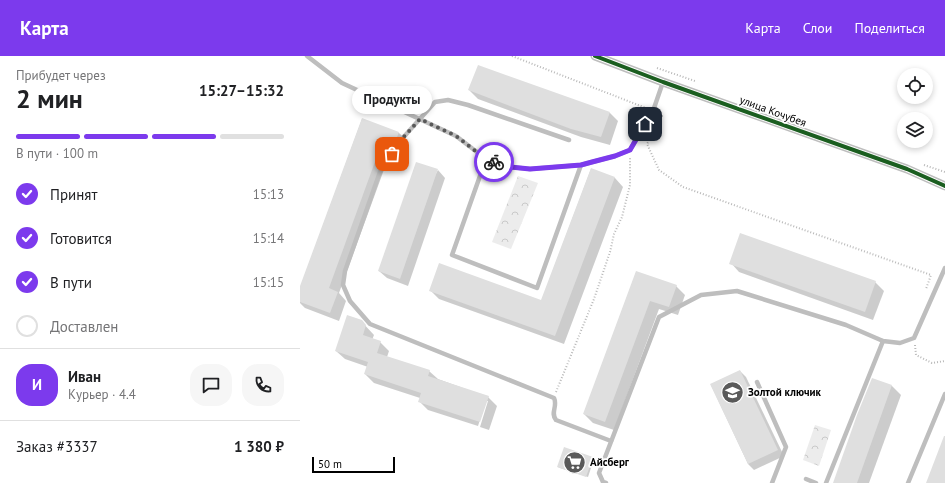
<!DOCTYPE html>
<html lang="ru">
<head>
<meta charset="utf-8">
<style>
  :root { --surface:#fff; --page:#f6f6f6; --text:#202124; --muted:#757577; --line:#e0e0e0; --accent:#7c3aed }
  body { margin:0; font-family:"PT Sans",sans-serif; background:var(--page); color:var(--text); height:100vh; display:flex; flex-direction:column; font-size:15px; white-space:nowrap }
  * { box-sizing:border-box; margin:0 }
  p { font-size:13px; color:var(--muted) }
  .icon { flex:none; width:22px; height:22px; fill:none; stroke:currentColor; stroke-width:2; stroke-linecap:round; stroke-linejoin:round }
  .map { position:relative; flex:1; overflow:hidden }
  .side { display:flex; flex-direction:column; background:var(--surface); width:300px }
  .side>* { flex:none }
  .buttons { position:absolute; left:597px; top:12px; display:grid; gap:8px }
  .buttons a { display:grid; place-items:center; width:36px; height:36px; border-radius:50%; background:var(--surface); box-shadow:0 2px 6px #0003; font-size:20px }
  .scale { position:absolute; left:12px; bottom:10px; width:83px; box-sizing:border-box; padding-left:4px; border:2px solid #000; border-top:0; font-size:11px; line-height:14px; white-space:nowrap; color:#000; -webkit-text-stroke:3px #fff; paint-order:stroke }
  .pin { position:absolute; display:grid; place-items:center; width:34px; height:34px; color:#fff; margin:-17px; border-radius:8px; box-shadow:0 2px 6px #0006 }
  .courier { position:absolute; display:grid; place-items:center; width:40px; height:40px; margin:-20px; border:3px solid #7c3aed; border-radius:50%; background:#fff; color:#222; box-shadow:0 1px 5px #0007 }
  .bubble { position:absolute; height:28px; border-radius:14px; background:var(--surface); box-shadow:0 2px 6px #0003; font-size:13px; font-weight:600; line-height:28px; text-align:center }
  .head em { font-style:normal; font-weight:600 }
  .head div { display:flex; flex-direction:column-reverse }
  .head { display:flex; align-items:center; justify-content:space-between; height:68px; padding:0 16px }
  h1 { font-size:26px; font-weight:600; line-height:30px }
  .bar { display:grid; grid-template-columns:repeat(4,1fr); gap:6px 4px; align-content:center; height:48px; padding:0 16px }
  .bar i { height:5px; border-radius:3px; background:var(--line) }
  .bar .current { background:var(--accent) }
  .bar p { grid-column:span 4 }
  .line { display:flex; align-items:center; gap:10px; padding:0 16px; border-top:1px solid var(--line) }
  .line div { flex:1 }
  .round { display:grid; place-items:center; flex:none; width:42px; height:42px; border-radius:16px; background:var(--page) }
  ol { padding:0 16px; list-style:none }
  li { display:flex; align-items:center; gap:12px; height:44px }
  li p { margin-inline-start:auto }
  li .icon { padding:4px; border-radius:50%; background:var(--accent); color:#fff; stroke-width:4 }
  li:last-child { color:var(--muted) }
  li i { width:22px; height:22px; border:2px solid var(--line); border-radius:50% }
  header { display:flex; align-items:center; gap:24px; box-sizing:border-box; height:56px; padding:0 20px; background:var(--accent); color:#fff }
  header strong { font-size:19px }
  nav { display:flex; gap:22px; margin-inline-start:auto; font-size:14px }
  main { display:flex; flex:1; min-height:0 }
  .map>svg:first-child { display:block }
  .park { fill:url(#park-crowns) }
  .shadow { fill:#0003 }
  .building { fill:#dfdfdf }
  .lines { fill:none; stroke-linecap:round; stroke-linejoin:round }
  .path { stroke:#b9b9b9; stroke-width:2; stroke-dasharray:1 2; stroke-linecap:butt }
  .service { stroke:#bebebe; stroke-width:4.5 }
  .minor { stroke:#bebebe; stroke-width:9 }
  .cycleway-casing { stroke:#fff; stroke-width:6 }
  .cycleway { stroke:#1b5e20; stroke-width:4 }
  .done { stroke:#595959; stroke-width:4; stroke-dasharray:0 7.2 }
  .route { stroke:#7c3aed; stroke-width:5 }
  .labels { text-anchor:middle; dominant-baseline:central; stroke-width:3.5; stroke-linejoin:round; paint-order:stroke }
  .street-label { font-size:11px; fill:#000; stroke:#fff }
  .poi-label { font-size:11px; font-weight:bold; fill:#000; stroke:#fff; text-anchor:start }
</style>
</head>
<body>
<header>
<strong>Карта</strong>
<nav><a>Карта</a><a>Слои</a><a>Поделиться</a></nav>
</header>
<main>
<section class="side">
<div class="head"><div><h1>2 мин</h1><p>Прибудет через</p></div><em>15:27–15:32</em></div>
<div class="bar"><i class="current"></i><i class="current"></i><i class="current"></i><i></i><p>В пути · 100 m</p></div>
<ol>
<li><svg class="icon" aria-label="check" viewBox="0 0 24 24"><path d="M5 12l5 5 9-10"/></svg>Принят<p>15:13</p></li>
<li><svg class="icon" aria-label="check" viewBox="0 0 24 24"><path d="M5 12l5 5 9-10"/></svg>Готовится<p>15:14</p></li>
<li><svg class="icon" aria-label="check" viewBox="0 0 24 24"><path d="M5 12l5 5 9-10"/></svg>В пути<p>15:15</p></li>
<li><i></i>Доставлен</li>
</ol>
<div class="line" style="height:72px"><b class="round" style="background:var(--accent);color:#fff">И</b><div><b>Иван</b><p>Курьер · 4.4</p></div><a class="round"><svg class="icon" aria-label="chat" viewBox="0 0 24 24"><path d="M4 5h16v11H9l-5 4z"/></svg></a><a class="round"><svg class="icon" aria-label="phone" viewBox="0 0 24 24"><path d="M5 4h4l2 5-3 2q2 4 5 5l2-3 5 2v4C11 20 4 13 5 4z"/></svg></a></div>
<div class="line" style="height:52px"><div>Заказ #3337</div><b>1 380 ₽</b></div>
</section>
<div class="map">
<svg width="645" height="427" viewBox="0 0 645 427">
  <defs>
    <pattern id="park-crowns" width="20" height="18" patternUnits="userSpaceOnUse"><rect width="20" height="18" fill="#ececec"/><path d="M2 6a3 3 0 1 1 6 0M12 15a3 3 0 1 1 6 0" fill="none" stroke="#c9c9c9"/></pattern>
  </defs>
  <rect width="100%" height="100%" fill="#fff"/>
  <g class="park">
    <polygon points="218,120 238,127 211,193 192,186"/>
    <polygon points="515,369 531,374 519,410 503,404"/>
  </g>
  <g class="shadow">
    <polygon points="169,34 310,57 318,65 310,89 281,81 178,43"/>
    <polygon points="62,63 99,77 108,85 105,93 98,103 89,100 39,237 46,245 39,265 5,252 0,247 0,233"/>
    <polygon points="291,113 315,122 323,131 264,288 139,243 130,234 241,246"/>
    <polygon points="138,114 145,122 108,230 87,222 79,215"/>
    <polygon points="431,207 575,226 584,235 573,264 439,216"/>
    <polygon points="336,217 376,230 385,239 378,259 359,253 314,374 293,367 284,358"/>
    <polygon points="61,265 74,279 72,284 80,286 89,295 87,301 129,315 138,323 188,341 197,350 189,374 180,371 188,345 186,345 178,370 128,354 119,345 120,342 74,327 65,318 68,311 45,303 36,295"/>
    <polygon points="440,315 446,321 484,400 454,414 448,408 411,329"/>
    <polygon points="573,323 592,330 601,339 569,427 534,427"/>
    <polygon points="292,402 294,403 288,421 260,412 258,411"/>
  </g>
  <g class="building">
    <polygon points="178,9 310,56 301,81 271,73 168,34"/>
    <polygon points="62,62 99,76 96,84 89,95 80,92 29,232 38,236 30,257 0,246 0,230"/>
    <polygon points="116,106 138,113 100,223 78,215"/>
    <polygon points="291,112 315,121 255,280 129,235 139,207 241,244"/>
    <polygon points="440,177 576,225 565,256 429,208"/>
    <polygon points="336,215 377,229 369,251 350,245 305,366 283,358"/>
    <polygon points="47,259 62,264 66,269 63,279 81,285 77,297 130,314 128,320 189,340 180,366 118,346 121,337 64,318 68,306 35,295"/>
    <polygon points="440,314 478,394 448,408 410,328"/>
    <polygon points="572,322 592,329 557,427 533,427 557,359"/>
    <polygon points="644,380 645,380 645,427 626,427"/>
    <polygon points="264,391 293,401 286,421 257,411"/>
  </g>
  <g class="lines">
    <g class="path">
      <polyline points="212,0 346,52"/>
      <polyline points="357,12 395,25"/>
      <polyline points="359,59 362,60 347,88 359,114 383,131 631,219 626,233"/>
      <polyline points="624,109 645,116"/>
      <polyline points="615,289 616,299 632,307 645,305"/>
      <polyline points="256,336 294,243 310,196 314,178 322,161 330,129 330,101"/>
    </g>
    <g class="service">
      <polyline points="7,0 42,27 156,80 186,103 152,199 237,232 281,109 315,100 330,94 353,55 363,26"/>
      <path d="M269,84L168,49L148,44L135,46L101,84L92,98L86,104L81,113L45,215L43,229L50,245L70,268L254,342C258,350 250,357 256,364L311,385"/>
      <polyline points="186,103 202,110 230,113 281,109"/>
      <polyline points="457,326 486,391 472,427"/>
      <polyline points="506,423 516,427"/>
      <polyline points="306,427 303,426 299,417 359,261 401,239 437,235 546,269 583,285 600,287 614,282 645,212"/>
      <polyline points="526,427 583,285"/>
      <polyline points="608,427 645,338"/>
    </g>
    <polyline class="minor" points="295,0 363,26 607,113 645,130"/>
    <defs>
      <polyline id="cycleway" points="295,0 363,26 607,113 645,130"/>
    </defs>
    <use href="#cycleway" class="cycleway-casing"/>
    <use href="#cycleway" class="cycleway"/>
  </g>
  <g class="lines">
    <polyline class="done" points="92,98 101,84 120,63 156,80 186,103 194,106"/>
    <polyline class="route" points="194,106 202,110 230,113 281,109 292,106 315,100 330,94 345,68"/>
  </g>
  <defs>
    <symbol id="school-disc" viewBox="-11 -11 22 22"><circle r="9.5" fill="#595959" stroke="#fff"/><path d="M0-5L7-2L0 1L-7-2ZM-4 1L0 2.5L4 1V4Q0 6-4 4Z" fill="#fff"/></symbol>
    <symbol id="supermarket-disc" viewBox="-11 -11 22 22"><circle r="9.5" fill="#595959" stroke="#fff"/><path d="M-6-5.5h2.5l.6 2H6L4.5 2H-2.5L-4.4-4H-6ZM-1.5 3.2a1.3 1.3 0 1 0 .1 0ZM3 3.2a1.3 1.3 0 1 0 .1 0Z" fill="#fff"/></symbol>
  </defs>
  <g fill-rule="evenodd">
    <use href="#school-disc" x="420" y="324" width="25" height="25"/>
    <use href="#supermarket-disc" x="262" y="394" width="25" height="25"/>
  </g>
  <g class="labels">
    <g class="street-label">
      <text transform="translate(473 55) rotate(20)">улица Кочубея</text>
    </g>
    <g class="poi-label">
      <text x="448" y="336">Золтой ключик</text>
      <text x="290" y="406">Айсберг</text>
    </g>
  </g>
</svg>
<div class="buttons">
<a><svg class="icon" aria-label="locate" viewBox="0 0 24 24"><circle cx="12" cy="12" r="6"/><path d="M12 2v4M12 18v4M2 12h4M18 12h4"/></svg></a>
<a><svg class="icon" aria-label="layers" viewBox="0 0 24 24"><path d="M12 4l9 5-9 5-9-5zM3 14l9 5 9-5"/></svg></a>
</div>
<div class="scale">50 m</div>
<div class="pin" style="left:92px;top:98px;background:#ea580c"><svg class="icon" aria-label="bag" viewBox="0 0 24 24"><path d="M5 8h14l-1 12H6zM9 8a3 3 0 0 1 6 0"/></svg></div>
<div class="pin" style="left:345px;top:68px;background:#1f2937"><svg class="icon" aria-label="home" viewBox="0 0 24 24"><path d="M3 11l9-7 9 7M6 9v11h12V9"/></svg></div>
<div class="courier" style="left:194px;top:106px"><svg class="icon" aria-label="bike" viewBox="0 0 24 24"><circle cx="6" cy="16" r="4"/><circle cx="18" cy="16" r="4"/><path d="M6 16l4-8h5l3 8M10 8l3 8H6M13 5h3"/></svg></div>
<div class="bubble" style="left:52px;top:30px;width:80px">Продукты</div>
</div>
</main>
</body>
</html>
